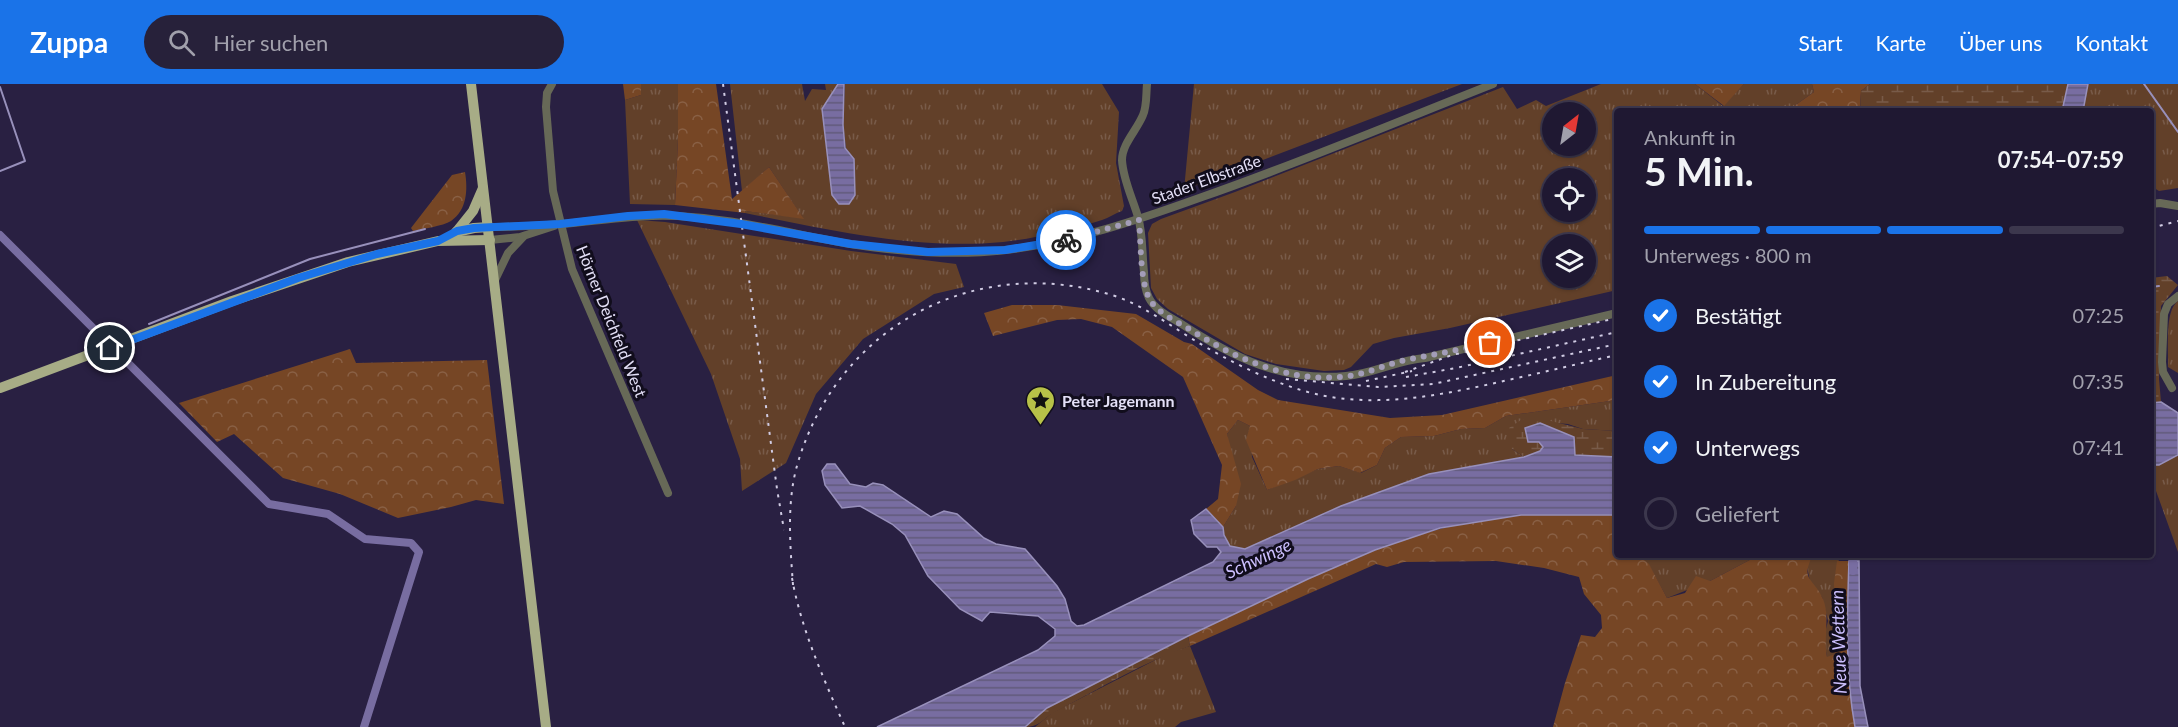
<!DOCTYPE html>
<html lang="de">
<head>
<meta charset="utf-8">
<style>
  :root { --surface:#1f1832; --page:#27213a; --text:#f1f3f6; --muted:#a1a0ac; --line:#3c374d; --accent:#1a73e8 }
  body { margin:0; font-family:Lato,sans-serif; background:var(--page); color:var(--text); height:100vh; display:flex; flex-direction:column; font-size:22px; white-space:nowrap }
  * { box-sizing:border-box; margin:0 }
  p { font-size:20px; color:var(--muted) }
  .icon { flex:none; width:33px; height:33px; fill:none; stroke:currentColor; stroke-width:2; stroke-linecap:round; stroke-linejoin:round }
  .map { position:relative; flex:1; overflow:hidden }
  .sheet { position:absolute; left:1614px; top:24px; width:540px; height:450px; display:flex; flex-direction:column; background:var(--surface); border-radius:6px; box-shadow:0 2px 4px #0004,0 0 0 2px var(--line) }
  .sheet>* { flex:none }
  .needle { width:39px; rotate:31deg }
  .tools { position:absolute; left:1542px; top:18px; display:grid; gap:12px }
  .tools a { display:grid; place-items:center; width:54px; height:54px; border-radius:50%; background:var(--surface); box-shadow:0 2px 4px #0004,0 0 0 2px var(--line); font-size:30px }
  .pin { position:absolute; display:grid; place-items:center; width:51px; height:51px; color:#fff; margin:-26px; border:3px solid #fff; border-radius:50%; box-shadow:0 2px 6px #0007 }
  .courier { position:absolute; display:grid; place-items:center; width:60px; height:60px; margin:-30px; border:4px solid #1a73e8; border-radius:50%; background:#fff; color:#222; box-shadow:0 2px 8px #0007 }
  .headline em { font-style:normal; font-weight:700 }
  .headline div { display:flex; flex-direction:column-reverse }
  .headline { display:flex; align-items:center; justify-content:space-between; height:102px; padding:0 30px }
  h1 { font-size:39px; font-weight:700; line-height:45px }
  .bar { display:grid; grid-template-columns:repeat(4,1fr); gap:9px 6px; align-content:center; height:72px; padding:0 30px }
  .bar i { height:8px; border-radius:4px; background:var(--line) }
  .bar .on { background:var(--accent) }
  .bar p { grid-column:span 4 }
  ol { padding:0 30px; list-style:none }
  li { display:flex; align-items:center; gap:18px; height:66px }
  li p { margin-inline-start:auto }
  li .icon { padding:6px; border-radius:50%; background:var(--accent); color:#fff; stroke-width:4 }
  li:last-child { color:var(--muted) }
  li i { width:33px; height:33px; border:3px solid var(--line); border-radius:50% }
  header { display:flex; align-items:center; gap:36px; box-sizing:border-box; height:84px; padding:0 30px; background:var(--accent); color:#fff }
  header strong { font-size:28px }
  nav { display:flex; gap:33px; margin-inline-start:auto; font-size:21px }
  .search { width:420px; height:54px; background:var(--page); display:flex; align-items:center; gap:15px; box-sizing:border-box; padding:0 21px; border-radius:33px; color:var(--muted); font-size:22px }
  .map>svg:first-child { display:block }
  .grass { fill:url(#grass-tufts); fill-rule:evenodd }
  .forest { fill:url(#forest-crowns) }
  .wetland { fill:url(#wetland-marsh) }
  .water { fill:url(#water-rules); stroke:#9890bb; stroke-width:1.5 }
  .lines { fill:none; stroke-linecap:round; stroke-linejoin:round }
  .stream { stroke:#9890bb; stroke-width:2 }
  .canal { stroke:#786da1; stroke-width:8 }
  .minor { stroke:#676957; stroke-width:8 }
  .major { stroke:#a7ac86; stroke-width:10 }
  .rail { stroke:#d1cce4; stroke-width:2; stroke-dasharray:3 6; stroke-linecap:butt }
  .done { stroke:#a39db8; stroke-width:6; stroke-dasharray:0 10.8 }
  .route { stroke:#1a73e8; stroke-width:8 }
  .labels { text-anchor:middle; dominant-baseline:central; stroke-width:6; stroke-linejoin:round; paint-order:stroke }
  .street-label { font-size:16px; fill:#e4e0f7; stroke:#110d1c }
  .poi-label { font-size:16px; font-weight:bold; fill:#e4e0f7; stroke:#110d1c; text-anchor:start }
  .water-label { font-size:18px; font-style:italic; fill:#ccbffe; stroke:#110d1c }
</style>
</head>
<body>
<header>
<strong>Zuppa</strong>
<div class="search"><svg class="icon" aria-label="search" viewBox="0 0 24 24"><circle cx="10" cy="10" r="6"/><path d="M15 15l6 6"/></svg>Hier suchen</div>
<nav><a>Start</a><a>Karte</a><a>Über uns</a><a>Kontakt</a></nav>
</header>
<div class="map">
<svg width="2178" height="643" viewBox="0 0 2178 643">
  <defs>
    <pattern id="grass-tufts" width="24" height="20" patternUnits="userSpaceOnUse" patternTransform="scale(1.5)"><rect width="24" height="20" fill="#624029"/><path d="M3 7l-1-3M5 7V3M7 7l1-3M15 17l-1-3M17 17v-4M19 17l1-3" fill="none" stroke="#785b49"/></pattern>
    <pattern id="forest-crowns" width="20" height="18" patternUnits="userSpaceOnUse" patternTransform="scale(1.5)"><rect width="20" height="18" fill="#764625"/><path d="M2 6a3 3 0 1 1 6 0M12 15a3 3 0 1 1 6 0" fill="none" stroke="#896045"/></pattern>
    <pattern id="wetland-marsh" width="20" height="14" patternUnits="userSpaceOnUse" patternTransform="scale(1.5)"><rect width="20" height="14" fill="#624029"/><path d="M1 5h8M5 5V1M11 12h8M15 12V8" fill="none" stroke="#785b49"/></pattern>
    <pattern id="water-rules" width="6" height="5" patternUnits="userSpaceOnUse" patternTransform="scale(1.5)"><rect width="6" height="5" fill="#786da1"/><path d="M0 2.5h6" fill="none" stroke="#615a7a"/></pattern>
  </defs>
  <rect width="100%" height="100%" fill="#292042"/>
  <g class="grass">
    <polygon points="641,0 678,0 678,55 675,121 630,120 625,16 641,11"/>
    <path d="M730,0H802L805,17L812,5L826,6L825,0H838L822,25L832,111L854,75L846,64L843,41L845,0H1102L1119,28L1116,79L1124,122L1122,127C1115,129 1109,134 1102,136C1073,145 1033,155 1003,158C916,166 830,146 745,129V127L803,134L769,83L742,107Z"/>
    <polygon points="1194,0 1462,0 1184,106"/>
    <path d="M1601,0H1695L1723,22L1744,0H1812L1814,8L1787,27H1617V206L1450,244L1394,254L1373,260L1351,283L1344,286L1324,287L1276,280L1245,270L1168,225L1157,215L1151,204L1148,149L1152,140L1161,135L1235,108L1503,3L1517,25L1536,16L1546,22ZM1552,28H1586V62H1552ZM1552,94H1586V128H1552ZM1552,160H1586V194H1552Z"/>
    <polygon points="2088,0 2178,0 2178,104 2159,107 2151,102 2151,27 2083,27"/>
    <polygon points="637,136 665,138 851,167 956,180 964,203 934,210 863,255 816,310 786,379 742,407 740,375 711,290"/>
    <path d="M2178,217V289L2168,283C2169,266 2164,227 2178,217Z"/>
    <polygon points="1617,316 1617,347 1583,345 1568,340 1521,336 1512,365 1524,373 1429,390 1341,422 1245,465 1230,463 1224,451 1223,443 1236,422 1227,350 1238,336 1250,342 1252,373 1267,406 1318,385 1339,382 1361,389 1377,381 1385,364 1401,353 1434,352 1461,345 1485,344 1506,332"/>
    <polygon points="2178,371 2178,468 2151,393 2151,381 2159,381"/>
    <polygon points="1638,471 1759,471 1710,497 1667,514 1649,481"/>
    <path d="M1813,471H1841C1830,491 1836,545 1835,570L1827,574L1824,553L1828,537L1822,513L1810,498L1807,482Z"/>
    <polygon points="1190,562 1216,628 1181,638 1175,643 1035,643 1052,629 1169,569"/>
  </g>
  <g class="forest">
    <polygon points="623,0 641,0 641,11 625,16"/>
    <polygon points="678,0 716,0 732,115 769,83 804,135 745,127 745,129 675,121 678,55"/>
    <polygon points="1695,0 1744,0 1724,22"/>
    <polygon points="1812,0 1870,0 1861,7 1860,27 1787,27 1814,8"/>
    <path d="M465,88C468,106 467,126 451,137C443,142 422,145 413,147L411,144L452,91Z"/>
    <polygon points="1012,221 1057,221 1136,230 1184,258 1192,260 1258,306 1278,316 1390,334 1442,331 1617,291 1617,316 1506,332 1485,344 1461,345 1434,352 1401,353 1385,364 1377,381 1360,389 1339,382 1318,385 1295,396 1267,406 1246,356 1250,342 1238,336 1227,350 1241,400 1236,422 1223,443 1206,425 1218,415 1222,381 1183,293 1112,243 1081,235 1057,236 993,252 984,229"/>
    <polygon points="350,265 356,279 487,276 504,420 476,416 451,423 398,434 340,410 283,394 234,350 217,358 179,319"/>
    <path d="M1521,431H1617V471H1638L1649,480L1667,514L1685,509L1696,492L1710,497L1759,471H1813C1800,496 1813,494 1822,513C1831,531 1823,553 1827,573L1835,570L1834,499L1837,477H1849V598L1855,643H1553L1565,599L1581,551L1595,553L1602,544L1601,531L1584,510L1579,493L1544,484L1496,477L1404,478L1387,483L1376,480L1190,562L1188,552C1268,514 1353,467 1440,445C1466,438 1494,436 1521,431Z"/>
  </g>
  <g class="wetland">
    <polygon points="1870,0 2068,0 2062,27 1860,27 1861,7"/>
    <polygon points="2167,192 2178,201 2161,222 2159,295 2161,318 2151,319 2151,194"/>
    <polygon points="1539,334 1583,345 1617,347 1617,373 1574,372 1574,353 1540,339 1539,358 1543,363 1540,367 1524,373 1512,365 1509,344 1521,336"/>
    <path d="M1188,552L1190,562C1144,578 1100,604 1057,627C1044,633 1041,643 1025,643L1047,624Z"/>
  </g>
  <g class="water">
    <polygon points="838,0 844,0 843,41 845,64 854,75 855,111 849,120 839,120 832,111 822,25"/>
    <polygon points="2068,0 2088,0 2083,27 2062,27"/>
    <polygon points="2161,318 2178,329 2178,371 2159,381 2151,381 2151,319"/>
    <polygon points="1540,339 1574,353 1575,371 1617,373 1617,431 1521,431 1440,444 1375,466 1308,495 1188,552 1047,624 1025,643 877,643 1038,566 1055,552 1055,545 1038,532 990,528 982,537 960,525 928,492 905,451 892,440 860,422 842,424 825,401 822,387 827,380 835,380 850,400 866,403 873,399 883,401 931,433 944,427 957,430 984,454 996,460 1025,465 1057,502 1065,515 1071,537 1077,542 1084,541 1213,478 1221,468 1217,463 1207,463 1194,450 1191,436 1206,425 1223,443 1224,451 1230,462 1245,465 1341,422 1429,390 1524,373 1540,367 1543,363 1539,358 1528,358 1525,344"/>
    <path d="M1849,477H1859L1860,602L1868,643H1855C1845,589 1847,532 1849,477Z"/>
  </g>
  <g class="lines">
    <g class="stream">
      <polyline points="2144,0 2178,48"/>
      <polyline points="0,3 25,77 0,87"/>
      <polyline points="2151,203 2159,202"/>
      <polyline points="149,240 310,175 425,145"/>
    </g>
    <g class="canal">
      <polyline points="0,151 269,420 328,430 365,455 411,459 419,468 364,643"/>
      <polyline points="1853,487 1853,471"/>
    </g>
    <g class="minor">
      <polyline points="552,0 547,9 546,23 553,107 572,185 668,409"/>
      <path d="M1147,0C1146,10 1147,22 1143,31C1137,46 1122,60 1122,76C1123,96 1133,115 1138,133C1143,150 1142,170 1144,188C1144,196 1145,206 1149,214C1155,226 1170,233 1180,239C1232,273 1282,298 1346,292C1373,290 1397,276 1425,274L1617,229"/>
      <polyline points="2151,120 2160,119 2178,122"/>
      <path d="M489,143C513,143 538,142 562,140C607,136 645,129 691,133C745,137 798,151 850,160C901,168 955,172 1006,166C1074,158 1138,136 1202,113C1300,79 1396,38 1493,0"/>
      <polyline points="490,156 520,153 554,142"/>
      <polyline points="495,196 508,169 524,152"/>
      <polyline points="2172,304 2163,288 2162,278 2164,230 2168,220 2178,212"/>
    </g>
    <g class="major">
      <polyline points="471,0 546,643"/>
      <polyline points="457,147 473,127 483,104"/>
      <polyline points="456,148 474,144 489,143"/>
      <polyline points="0,304 232,217 348,178 438,157 490,156"/>
    </g>
    <g class="rail">
      <polyline points="723,0 777,405 784,446"/>
      <polyline points="2151,144 2178,137"/>
      <polyline points="1405,288 1452,271 1617,234"/>
      <polyline points="1406,293 1456,284 1617,248"/>
      <polyline points="1286,295 1378,303 1433,300 1617,260"/>
      <polyline points="1366,297 1412,287"/>
      <path d="M792,494C801,545 824,596 845,643"/>
      <path d="M793,501C790,459 786,415 799,375C842,238 980,169 1115,212C1144,222 1168,240 1194,256C1230,278 1278,302 1320,311C1383,324 1447,310 1508,296C1545,288 1581,279 1617,271"/>
    </g>
  </g>
  <g class="lines">
    <path class="done" d="M1066,156L1139,136C1141,159 1140,192 1148,212C1155,229 1180,239 1194,248C1240,277 1294,300 1349,292C1370,289 1389,279 1410,275C1437,270 1464,265 1490,259"/>
    <polyline class="route" points="110,264 298,194 377,170 438,157 457,147 474,144 560,140 628,132 664,130 741,140 851,160 928,168 1005,166 1066,156"/>
  </g>
  <defs>
    <symbol id="sight-pin" viewBox="-11 -11 22 30"><path d="M0 17L-7.5 6A9.5 9.5 0 1 1 7.5 6Z" fill="#b7c148" stroke="#110d1c"/><path d="M0-6L1.8-2.2L6-1.7L2.9 1.2L3.7 5.4L0 3.3L-3.7 5.4L-2.9 1.2L-6-1.7L-1.8-2.2Z" fill="#111"/></symbol>
  </defs>
  <g fill-rule="evenodd">
    <use href="#sight-pin" x="1024" y="300" width="33" height="45"/>
  </g>
  <g class="labels">
    <g class="street-label">
      <text transform="translate(1206 95) rotate(-20)">Stader Elbstraße</text>
      <text transform="translate(612 237) rotate(68)">Hörner Deichfeld West</text>
    </g>
    <g class="poi-label">
      <text x="1062" y="316">Peter Jagemann</text>
    </g>
    <g class="water-label">
      <text transform="translate(1258 474) rotate(-25)">Schwinge</text>
      <text transform="translate(1838 558) rotate(-92)">Neue Wettern</text>
    </g>
  </g>
</svg>
<div class="tools">
<a><svg class="needle" viewBox="-14 -14 28 28"><path d="M0-13l5 13h-10z" fill="#e53935"/><path d="M0 13l5-13h-10z" fill="#a1a0ac"/></svg></a>
<a><svg class="icon" aria-label="locate" viewBox="0 0 24 24"><circle cx="12" cy="12" r="6"/><path d="M12 2v4M12 18v4M2 12h4M18 12h4"/></svg></a>
<a><svg class="icon" aria-label="layers" viewBox="0 0 24 24"><path d="M12 4l9 5-9 5-9-5zM3 14l9 5 9-5"/></svg></a>
</div>
<div class="pin" style="left:1490px;top:259px;background:#ea580c"><svg class="icon" aria-label="bag" viewBox="0 0 24 24"><path d="M5 8h14l-1 12H6zM9 8a3 3 0 0 1 6 0"/></svg></div>
<div class="pin" style="left:110px;top:264px;background:#1f2937"><svg class="icon" aria-label="home" viewBox="0 0 24 24"><path d="M3 11l9-7 9 7M6 9v11h12V9"/></svg></div>
<div class="courier" style="left:1066px;top:156px"><svg class="icon" aria-label="bike" viewBox="0 0 24 24"><circle cx="6" cy="16" r="4"/><circle cx="18" cy="16" r="4"/><path d="M6 16l4-8h5l3 8M10 8l3 8H6M13 5h3"/></svg></div>
<section class="sheet">
<div class="headline"><div><h1>5 Min.</h1><p>Ankunft in</p></div><em>07:54–07:59</em></div>
<div class="bar"><i class="on"></i><i class="on"></i><i class="on"></i><i></i><p>Unterwegs · 800 m</p></div>
<ol>
<li><svg class="icon" aria-label="check" viewBox="0 0 24 24"><path d="M5 12l5 5 9-10"/></svg>Bestätigt<p>07:25</p></li>
<li><svg class="icon" aria-label="check" viewBox="0 0 24 24"><path d="M5 12l5 5 9-10"/></svg>In Zubereitung<p>07:35</p></li>
<li><svg class="icon" aria-label="check" viewBox="0 0 24 24"><path d="M5 12l5 5 9-10"/></svg>Unterwegs<p>07:41</p></li>
<li><i></i>Geliefert</li>
</ol>
</section>
</div>
</body>
</html>
